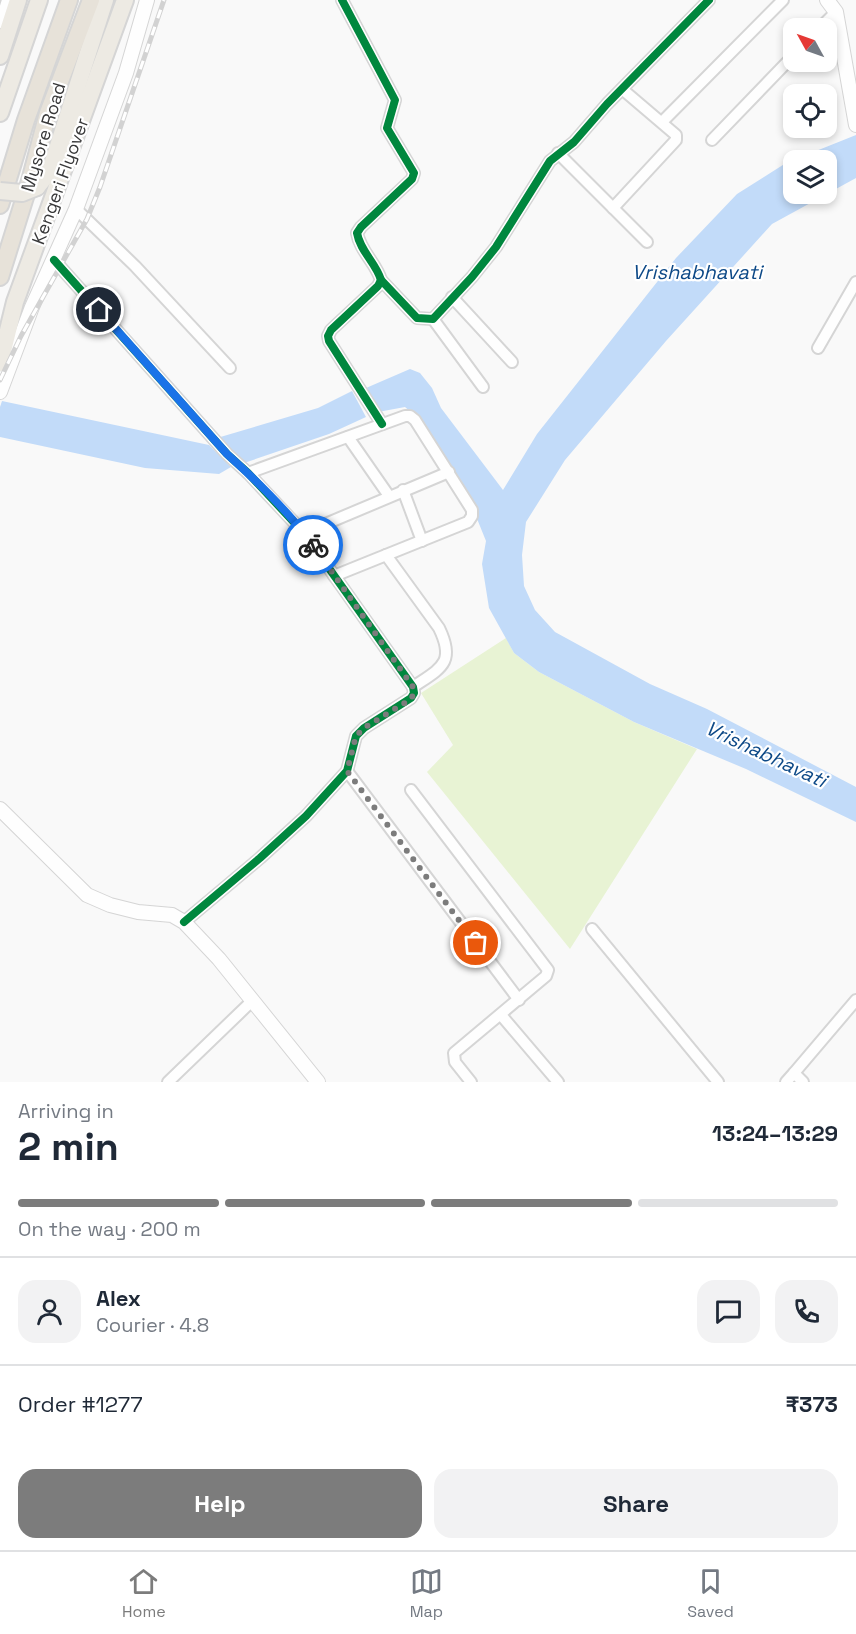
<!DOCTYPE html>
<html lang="en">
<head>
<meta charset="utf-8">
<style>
  :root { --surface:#fff; --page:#f2f2f3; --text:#1f2937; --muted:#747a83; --line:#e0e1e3; --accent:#7c7c7c }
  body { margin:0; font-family:"Space Grotesk",sans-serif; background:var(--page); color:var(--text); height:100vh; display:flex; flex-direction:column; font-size:22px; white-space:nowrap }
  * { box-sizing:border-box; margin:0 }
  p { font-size:20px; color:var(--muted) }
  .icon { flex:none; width:33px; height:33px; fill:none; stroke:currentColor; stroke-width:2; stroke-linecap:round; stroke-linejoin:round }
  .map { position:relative; height:1082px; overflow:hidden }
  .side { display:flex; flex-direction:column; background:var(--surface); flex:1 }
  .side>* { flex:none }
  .needle { width:39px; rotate:310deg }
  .fabs { position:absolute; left:783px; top:18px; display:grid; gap:12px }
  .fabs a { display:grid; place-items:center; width:54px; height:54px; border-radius:12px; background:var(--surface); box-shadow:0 3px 9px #0003; font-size:30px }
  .pin { position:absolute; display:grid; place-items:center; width:51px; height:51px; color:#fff; margin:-26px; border:3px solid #fff; border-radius:50%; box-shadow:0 2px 6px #0007 }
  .courier { position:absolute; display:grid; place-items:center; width:60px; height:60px; margin:-30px; border:4px solid #1a73e8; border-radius:50%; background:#fff; color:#222; box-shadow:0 2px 8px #0007 }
  .overview em { font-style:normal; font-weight:700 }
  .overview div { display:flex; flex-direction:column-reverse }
  .overview { display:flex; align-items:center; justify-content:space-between; height:102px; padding:0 18px }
  h1 { font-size:39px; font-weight:700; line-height:45px }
  .bar { display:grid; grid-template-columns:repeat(4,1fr); gap:9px 6px; align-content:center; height:72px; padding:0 18px }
  .bar i { height:8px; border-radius:4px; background:var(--line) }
  .bar .active { background:var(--accent) }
  .bar p { grid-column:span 4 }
  .line { display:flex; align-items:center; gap:15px; padding:0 18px; border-top:2px solid var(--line) }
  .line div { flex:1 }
  .round { display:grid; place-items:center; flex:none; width:63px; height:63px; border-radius:18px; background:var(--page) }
  .cta { display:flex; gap:12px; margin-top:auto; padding:12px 18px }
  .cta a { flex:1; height:69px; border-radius:18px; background:var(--accent); color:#fff; font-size:24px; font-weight:700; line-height:69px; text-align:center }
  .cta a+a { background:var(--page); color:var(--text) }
  .dock { display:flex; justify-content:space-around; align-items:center; height:84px; border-top:2px solid var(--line); background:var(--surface); font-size:16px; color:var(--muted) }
  .dock a { display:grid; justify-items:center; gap:3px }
  .dock .active { color:var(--accent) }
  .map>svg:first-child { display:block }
  .green { fill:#e8f3d4 }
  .water { fill:#c2dbf9; fill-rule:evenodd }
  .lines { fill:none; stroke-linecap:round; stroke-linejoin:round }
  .minor-casing { stroke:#d5d5d5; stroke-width:14 }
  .tertiary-casing { stroke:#d5d5d5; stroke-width:16 }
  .primary-casing { stroke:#d5d5d5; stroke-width:20 }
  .trunk-casing { stroke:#d5d5d5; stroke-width:20 }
  .minor { stroke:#fefefe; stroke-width:10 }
  .tertiary { stroke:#fefefe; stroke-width:14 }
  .primary { stroke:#edeae3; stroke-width:16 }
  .trunk { stroke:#e7e2d9; stroke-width:16 }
  .rail-casing { stroke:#d2d2d2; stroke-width:5 }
  .rail { stroke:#fff; stroke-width:3; stroke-dasharray:9; stroke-linecap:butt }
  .primary-bridge-casing { stroke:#d5d5d5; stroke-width:20; stroke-linecap:butt }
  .primary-bridge { stroke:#edeae3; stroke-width:16 }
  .cycleway-casing { stroke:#fff; stroke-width:11 }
  .cycleway { stroke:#00873e; stroke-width:8 }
  .done { stroke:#7c7c7c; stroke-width:6; stroke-dasharray:0 10.8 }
  .route { stroke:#1a73e8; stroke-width:8 }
  .labels { text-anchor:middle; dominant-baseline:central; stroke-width:4.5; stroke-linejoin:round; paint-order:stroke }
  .street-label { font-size:18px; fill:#383839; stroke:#fff }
  .water-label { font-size:20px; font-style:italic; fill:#0d4987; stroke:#fff }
</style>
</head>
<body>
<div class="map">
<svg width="856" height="1082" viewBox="0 0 856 1082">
  <rect width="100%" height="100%" fill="#f9f9f9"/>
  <polygon class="green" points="506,638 514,653 539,672 634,722 697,749 570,949 427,772 453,745 421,693"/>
  <g class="water">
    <path d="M856,135V178L772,224L666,341L565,460L526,522L522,555L524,586L535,610L555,632L650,684L707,709L856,787V822L746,769L634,722L539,672L514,653L489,608L482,564L486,541L467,494L422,422L405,407L378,412L366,388L410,369L420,373L432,388L441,408L503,490L537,434L676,258L737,194L786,163ZM794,160H826V194H794Z"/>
    <polygon points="352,391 366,417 329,434 241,464 217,438 318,408"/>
    <polygon points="2,401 209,445 231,467 219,474 145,468 0,437 0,407"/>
  </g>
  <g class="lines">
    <defs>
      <g id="minor">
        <path d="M342,0L395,100L387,128L414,173L412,179L361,227L357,233C360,251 376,263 381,280L378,286L331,330L328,336L329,341L382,424"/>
        <polyline points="0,23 7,0"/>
        <polyline points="820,28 836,12"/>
        <polyline points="662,122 783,0"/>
        <polyline points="712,140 794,55"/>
        <polyline points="558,153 647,242"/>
        <polyline points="613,208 676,140 676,135 622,89"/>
        <polyline points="76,209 135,266 230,368"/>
        <polyline points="54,260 227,454 248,473 304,533 413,687 414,693 411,698 364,728 356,736 347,771 306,816 260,858 184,922"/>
        <polyline points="381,280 417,318 433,319 472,277 496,247 550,161 574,142 607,104 709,0"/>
        <polyline points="452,297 512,362"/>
        <polyline points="433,319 483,387"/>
        <polyline points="818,348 856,282"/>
        <polyline points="348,437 389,496"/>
        <polyline points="248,473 405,416 410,416 415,420 472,510 472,516 468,522 334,576"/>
        <polyline points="403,490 422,541"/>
        <polyline points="304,533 449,472"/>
        <path d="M386,555L439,628C456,663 441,668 413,687"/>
        <polyline points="347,771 519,1000"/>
        <polyline points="411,790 548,970 546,976 454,1053 455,1062 471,1082"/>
        <polyline points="592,929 718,1082"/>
        <polyline points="501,1015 558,1082"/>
        <polyline points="794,1073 856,1000"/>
        <polyline points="168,1082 252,1001"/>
        <polyline points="786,1082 794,1073 803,1082"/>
      </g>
      <g id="tertiary">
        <polyline points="827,0 836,12 856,125"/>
        <polyline points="0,392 32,307 76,209 126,73 147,0"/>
        <polyline points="0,809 87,895 110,905 138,912 172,915 184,922 219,959 318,1082"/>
      </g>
      <g id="primary">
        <polyline points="0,56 18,0"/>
        <polyline points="0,113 39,0"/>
        <polyline points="37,187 50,171 105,0"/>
        <polyline points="0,363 15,302 125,0"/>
      </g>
      <g id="trunk">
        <polyline points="0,205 26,120 69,0"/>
        <polyline points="0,277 30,181 48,113 91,0"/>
      </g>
    </defs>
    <use href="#minor" class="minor-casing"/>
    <use href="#tertiary" class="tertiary-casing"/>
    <use href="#primary" class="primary-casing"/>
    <use href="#trunk" class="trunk-casing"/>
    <use href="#minor" class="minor"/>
    <use href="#tertiary" class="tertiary"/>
    <use href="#primary" class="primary"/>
    <use href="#trunk" class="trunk"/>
    <defs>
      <polyline id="rail" points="0,380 21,336 87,219 100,187 164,0"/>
    </defs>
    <use href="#rail" class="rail-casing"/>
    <use href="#rail" class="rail"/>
    <defs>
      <polyline id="primary-bridge" points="0,191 22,193 37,187"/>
    </defs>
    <use href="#primary-bridge" class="primary-bridge-casing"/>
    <use href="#primary-bridge" class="primary-bridge"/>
    <defs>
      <g id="cycleway">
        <path d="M342,0L395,100L387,128L414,173L412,179L361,227L357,233C360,251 376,263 381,280L378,286L331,330L328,336L329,341L382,424"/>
        <polyline points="54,260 227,454 248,473 304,533 413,687 414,693 411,698 364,728 356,736 347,771 306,816 260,858 184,922"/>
        <polyline points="381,280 417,318 433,319 472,277 496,247 550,161 574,142 607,104 709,0"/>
      </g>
    </defs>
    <use href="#cycleway" class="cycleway-casing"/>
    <use href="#cycleway" class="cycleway"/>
  </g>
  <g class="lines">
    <polyline class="done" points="313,545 413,687 414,693 411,699 364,728 356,736 347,771 476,943"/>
    <path class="route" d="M99,310L227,454C258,482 289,512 313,545"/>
  </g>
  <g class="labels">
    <g class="street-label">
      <text transform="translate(43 137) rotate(-73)">Mysore Road</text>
      <text transform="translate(60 181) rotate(-70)">Kengeri Flyover</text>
    </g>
    <g class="water-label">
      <text x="697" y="272">Vrishabhavati</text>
      <text transform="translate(766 754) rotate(25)">Vrishabhavati</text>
    </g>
  </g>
</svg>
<div class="fabs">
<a><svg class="needle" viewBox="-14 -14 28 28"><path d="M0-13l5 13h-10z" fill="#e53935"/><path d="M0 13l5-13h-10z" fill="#747a83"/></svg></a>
<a><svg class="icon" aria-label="locate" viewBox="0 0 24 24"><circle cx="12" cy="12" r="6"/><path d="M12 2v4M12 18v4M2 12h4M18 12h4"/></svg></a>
<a><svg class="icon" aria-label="layers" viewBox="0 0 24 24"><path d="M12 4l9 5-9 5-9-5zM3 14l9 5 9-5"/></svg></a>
</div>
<div class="pin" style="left:476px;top:943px;background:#ea580c"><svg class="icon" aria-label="bag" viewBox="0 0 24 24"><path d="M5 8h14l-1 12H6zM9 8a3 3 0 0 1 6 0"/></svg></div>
<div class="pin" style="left:99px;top:310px;background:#1f2937"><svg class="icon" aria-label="home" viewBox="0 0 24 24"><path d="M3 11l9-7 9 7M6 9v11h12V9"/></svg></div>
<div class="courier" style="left:313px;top:545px"><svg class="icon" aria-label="bike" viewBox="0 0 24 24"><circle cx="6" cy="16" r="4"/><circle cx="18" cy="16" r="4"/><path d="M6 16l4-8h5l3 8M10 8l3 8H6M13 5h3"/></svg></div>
</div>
<section class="side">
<div class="overview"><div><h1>2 min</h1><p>Arriving in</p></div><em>13:24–13:29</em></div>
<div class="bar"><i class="active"></i><i class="active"></i><i class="active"></i><i></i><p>On the way · 200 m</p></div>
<div class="line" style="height:108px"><a class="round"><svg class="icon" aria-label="person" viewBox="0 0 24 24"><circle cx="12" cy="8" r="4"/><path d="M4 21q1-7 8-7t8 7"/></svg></a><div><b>Alex</b><p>Courier · 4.8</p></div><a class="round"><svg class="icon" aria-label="chat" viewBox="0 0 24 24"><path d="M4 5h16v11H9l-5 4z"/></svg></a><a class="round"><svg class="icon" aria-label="phone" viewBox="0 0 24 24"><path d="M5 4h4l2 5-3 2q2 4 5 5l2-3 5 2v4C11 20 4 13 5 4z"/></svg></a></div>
<div class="line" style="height:78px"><div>Order #1277</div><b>₹373</b></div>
<div class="cta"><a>Help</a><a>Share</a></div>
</section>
<nav class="dock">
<a class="active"><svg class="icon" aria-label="home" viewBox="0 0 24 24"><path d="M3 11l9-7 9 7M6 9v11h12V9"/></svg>Home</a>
<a><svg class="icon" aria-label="map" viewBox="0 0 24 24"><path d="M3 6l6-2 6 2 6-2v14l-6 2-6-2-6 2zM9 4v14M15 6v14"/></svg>Map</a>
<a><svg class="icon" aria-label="saved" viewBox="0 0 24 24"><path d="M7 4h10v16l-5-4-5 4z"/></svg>Saved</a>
</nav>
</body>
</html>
